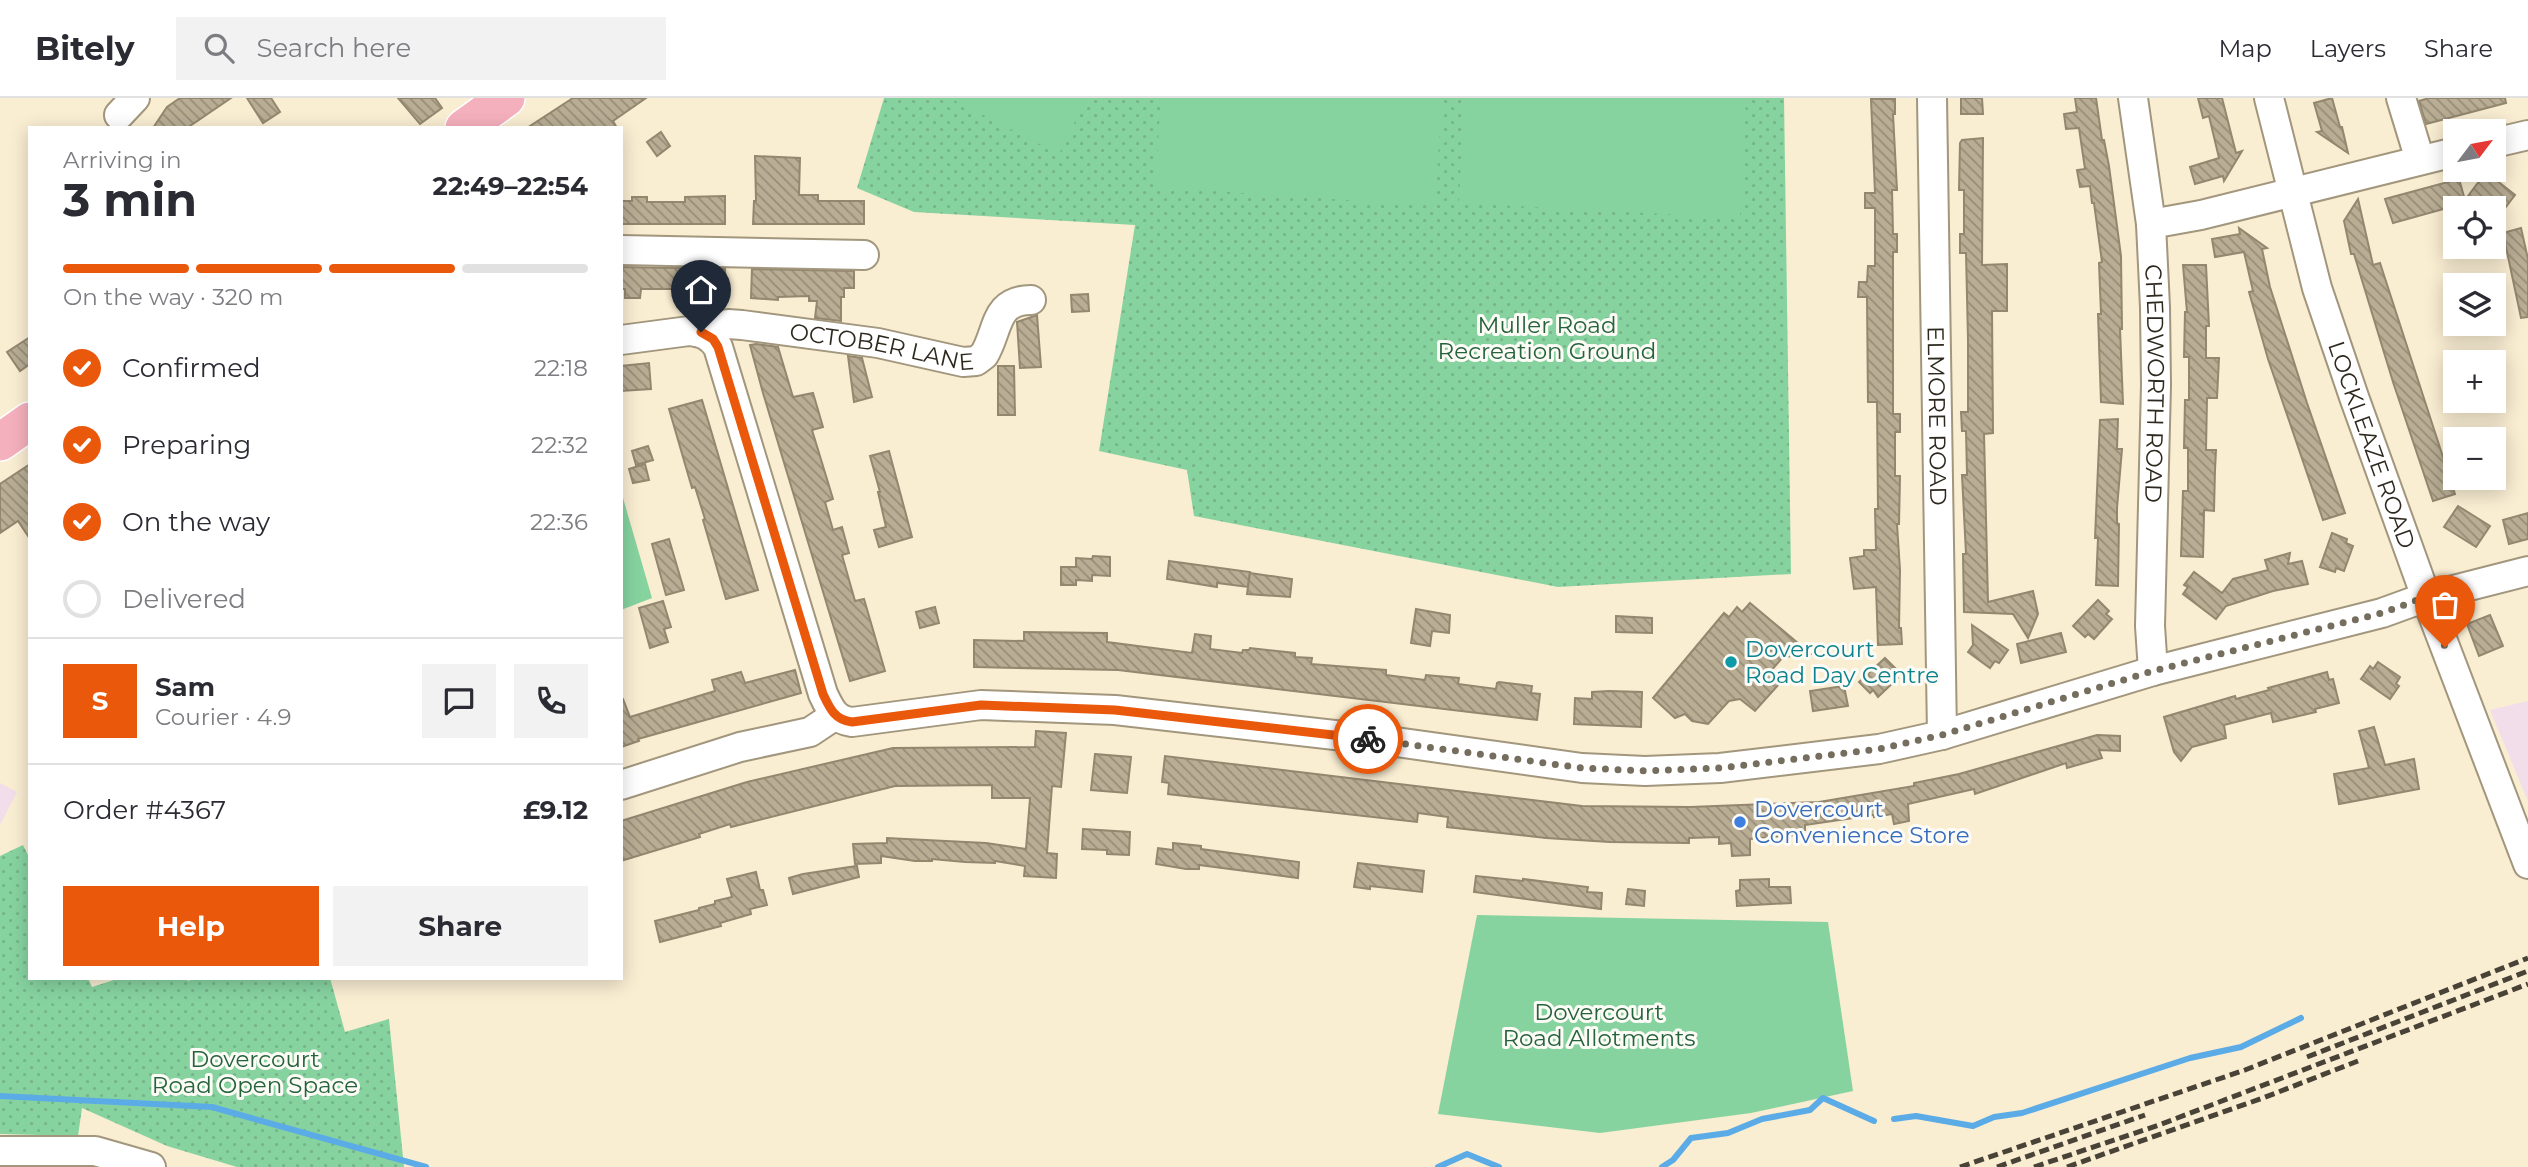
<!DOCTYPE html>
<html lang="en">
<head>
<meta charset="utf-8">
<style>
  :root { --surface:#fff; --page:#f2f2f3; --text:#2b2b33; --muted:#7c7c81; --line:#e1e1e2; --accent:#ea580c }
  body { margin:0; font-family:Montserrat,sans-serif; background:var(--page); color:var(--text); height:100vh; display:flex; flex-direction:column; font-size:26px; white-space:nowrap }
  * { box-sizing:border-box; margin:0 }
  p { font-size:23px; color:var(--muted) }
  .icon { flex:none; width:38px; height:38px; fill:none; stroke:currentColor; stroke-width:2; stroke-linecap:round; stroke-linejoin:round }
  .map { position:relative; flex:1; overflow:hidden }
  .side { position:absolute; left:28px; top:28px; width:595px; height:854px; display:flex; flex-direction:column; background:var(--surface); border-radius:0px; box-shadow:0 4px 18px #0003 }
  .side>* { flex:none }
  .needle { width:46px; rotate:58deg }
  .tools { position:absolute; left:2443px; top:21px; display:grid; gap:14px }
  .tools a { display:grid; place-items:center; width:63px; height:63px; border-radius:0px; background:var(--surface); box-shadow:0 4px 18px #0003; font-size:35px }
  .pin { position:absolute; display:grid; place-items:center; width:60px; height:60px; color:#fff; margin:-72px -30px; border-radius:50% 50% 50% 0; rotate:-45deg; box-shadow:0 0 7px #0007 }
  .pin .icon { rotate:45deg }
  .courier { position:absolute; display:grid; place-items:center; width:70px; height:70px; margin:-35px; border:5px solid #ea580c; border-radius:50%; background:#fff; color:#222; box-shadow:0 2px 9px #0007 }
  .summary em { font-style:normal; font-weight:700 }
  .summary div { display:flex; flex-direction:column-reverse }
  .summary { display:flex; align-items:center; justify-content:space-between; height:119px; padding:0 35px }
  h1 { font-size:46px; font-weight:700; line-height:52px }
  .bar { display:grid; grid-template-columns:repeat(4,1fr); gap:10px 7px; align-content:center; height:84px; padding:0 35px }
  .bar i { height:9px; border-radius:5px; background:var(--line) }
  .bar .on { background:var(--accent) }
  .bar p { grid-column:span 4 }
  .line { display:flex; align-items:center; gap:18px; padding:0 35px; border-top:2px solid var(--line) }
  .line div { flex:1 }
  .round { display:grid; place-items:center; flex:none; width:74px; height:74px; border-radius:0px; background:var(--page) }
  ol { padding:0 35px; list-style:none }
  li { display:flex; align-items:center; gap:21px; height:77px }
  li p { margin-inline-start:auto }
  li .icon { padding:7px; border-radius:50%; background:var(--accent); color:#fff; stroke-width:4 }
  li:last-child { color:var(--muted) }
  li i { width:38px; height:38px; border:4px solid var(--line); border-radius:50% }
  .primary-button { display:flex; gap:14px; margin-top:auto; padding:14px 35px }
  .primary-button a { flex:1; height:80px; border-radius:0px; background:var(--accent); color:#fff; font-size:28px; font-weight:700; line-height:80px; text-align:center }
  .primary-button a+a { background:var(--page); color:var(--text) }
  header { display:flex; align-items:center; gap:42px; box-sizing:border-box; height:98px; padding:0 35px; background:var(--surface); border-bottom:2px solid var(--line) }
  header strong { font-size:33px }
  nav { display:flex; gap:38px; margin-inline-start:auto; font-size:24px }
  .search { width:490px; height:63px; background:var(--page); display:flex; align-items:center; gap:18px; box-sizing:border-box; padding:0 24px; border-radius:0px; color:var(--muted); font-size:26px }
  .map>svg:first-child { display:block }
  .commercial { fill:#f2ddeb }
  .park { fill:url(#park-dots) }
  .garden { fill:#87d3a0 }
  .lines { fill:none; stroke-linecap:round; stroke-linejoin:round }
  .stream { stroke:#5babe7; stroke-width:6 }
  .building { fill:url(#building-back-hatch); stroke:#93876f; stroke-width:2 }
  .minor-casing { stroke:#a2967d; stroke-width:32 }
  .major-casing { stroke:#fff; stroke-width:40 }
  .minor { stroke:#fff; stroke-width:28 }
  .major { stroke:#f5b0bd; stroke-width:37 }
  .rail { stroke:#494337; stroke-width:5; stroke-dasharray:10 5; stroke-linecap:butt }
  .done { stroke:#756e5e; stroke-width:7; stroke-dasharray:0 12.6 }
  .route { stroke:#ea580c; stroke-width:9 }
  .culture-dot { fill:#0f9aa8; stroke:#fdfbf5; stroke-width:2.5 }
  .shop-dot { fill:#3f7fe0; stroke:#fdfbf5; stroke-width:2.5 }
  .labels { text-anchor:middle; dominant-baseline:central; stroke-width:6; stroke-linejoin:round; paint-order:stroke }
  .park-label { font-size:23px; fill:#25633d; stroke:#fdfbf5 }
  .street-label { font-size:23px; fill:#2e291f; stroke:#fdfbf5 }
  .culture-label { font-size:23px; fill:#0d838f; stroke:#fdfbf5; text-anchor:start }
  .shop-label { font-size:23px; fill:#366cbe; stroke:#fdfbf5; text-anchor:start }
</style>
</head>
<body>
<header>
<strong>Bitely</strong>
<div class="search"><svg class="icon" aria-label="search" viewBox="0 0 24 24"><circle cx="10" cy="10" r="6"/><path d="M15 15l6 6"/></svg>Search here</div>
<nav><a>Map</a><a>Layers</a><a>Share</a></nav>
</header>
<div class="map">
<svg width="2528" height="1069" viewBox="0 0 2528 1069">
  <defs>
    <pattern id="park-dots" width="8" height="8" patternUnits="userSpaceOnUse" patternTransform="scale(1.75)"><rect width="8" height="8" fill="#87d3a0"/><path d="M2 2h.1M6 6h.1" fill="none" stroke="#75b589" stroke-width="1.8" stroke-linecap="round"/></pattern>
    <pattern id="building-back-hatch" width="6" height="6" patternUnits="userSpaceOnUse" patternTransform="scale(1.75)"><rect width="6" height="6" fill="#b9ad94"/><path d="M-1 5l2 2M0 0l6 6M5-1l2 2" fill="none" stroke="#978d78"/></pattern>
  </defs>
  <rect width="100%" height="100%" fill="#f9edd2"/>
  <g class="commercial">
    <polygon points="2528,603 2528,703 2490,612"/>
    <polygon points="0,685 17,694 0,727"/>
  </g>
  <g class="park">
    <polygon points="884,0 1784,0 1791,476 1558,489 1194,418 1187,372 1099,353 1135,127 914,114 857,90"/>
    <polygon points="23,747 30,761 30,880 88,880 92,889 120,880 187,880 188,883 195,880 330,880 345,934 389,921 404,1069 237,1069 167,1048 82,1010 78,1038 0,1036 0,758"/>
  </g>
  <g class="garden">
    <polygon points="950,0 1087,0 1059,56"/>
    <polygon points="1161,0 1442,0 1435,108 1155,89"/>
    <polygon points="1464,0 1746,0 1740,120 1459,105"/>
    <polygon points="621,393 652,500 621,512"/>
    <polygon points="1477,817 1828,824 1853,993 1751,1015 1600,1035 1438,1016"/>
  </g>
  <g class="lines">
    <g class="stream">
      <polyline points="0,998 212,1009 426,1069"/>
      <polyline points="1894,1021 1916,1018 1973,1028 1994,1019 2022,1015 2190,960 2241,949 2301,920"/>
      <polyline points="1438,1069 1467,1056 1499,1069"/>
      <polyline points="1662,1069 1673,1062 1691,1040 1728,1035 1762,1021 1810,1012 1823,1000 1874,1023"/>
    </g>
  </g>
  <g class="building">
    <polygon points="180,0 231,0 187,30 153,30 167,9"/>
    <polygon points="247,0 271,0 280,14 263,25"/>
    <polygon points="398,0 435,0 442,10 420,26"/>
    <polygon points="573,0 646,0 613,23 617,30 527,30"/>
    <polygon points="1961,0 1982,0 1983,16 1961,16"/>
    <polygon points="2075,0 2096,0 2102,42 2104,42 2109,68 2121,158 2122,231 2120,231 2123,306 2101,304 2098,216 2101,216 2099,165 2102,164 2094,105 2092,105 2090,88 2080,89 2077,72 2085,71 2079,30 2066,31 2064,16 2077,14"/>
    <polygon points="2198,0 2222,0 2236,55 2242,53 2224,83 2223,78 2195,86 2190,69 2219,60 2209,18 2203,20"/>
    <polygon points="2332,0 2340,29 2342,29 2348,55 2317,34 2322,33 2314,5"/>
    <polygon points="2429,0 2505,0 2506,5 2426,26 2419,3"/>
    <polygon points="1871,1 1895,1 1895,16 1893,16 1897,92 1892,92 1893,136 1897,136 1897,154 1893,154 1893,316 1900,316 1900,334 1895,334 1895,378 1900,378 1899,426 1897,426 1900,472 1899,530 1901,530 1902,546 1878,547 1876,489 1854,491 1850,460 1864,458 1864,452 1876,452 1875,411 1878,411 1877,304 1868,304 1867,199 1858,199 1859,184 1867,184 1868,168 1875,168 1875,110 1865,110 1865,95 1875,95"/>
    <polygon points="661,34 670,48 657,58 647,44"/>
    <polygon points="1983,40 1982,167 2007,166 2007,213 1992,213 1993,335 1984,336 1988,504 2033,493 2038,516 2028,540 2013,516 1964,514 1963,456 1966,456 1962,377 1967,377 1966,333 1962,333 1961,314 1968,314 1968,241 1966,155 1960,155 1960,136 1964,136 1964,92 1959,92 1960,45 1962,42"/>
    <polygon points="755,58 800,60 799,97 818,97 818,103 864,103 864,126 753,126 754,103 756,103"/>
    <polygon points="2486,74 2515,97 2502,114 2483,100 2393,125 2385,101 2459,81 2465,102"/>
    <polygon points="725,98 725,126 621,126 621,103 632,103 632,99 647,99 647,104 685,104 685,99"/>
    <polygon points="2358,101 2373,167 2380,165 2455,396 2433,403 2393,284 2354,156 2351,156 2344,123"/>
    <polygon points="2239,130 2267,150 2262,151 2270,189 2307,305 2345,415 2323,422 2268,261 2249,194 2253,193 2244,154 2215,159 2212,141 2240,136"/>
    <polygon points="2521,130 2528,161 2528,219 2521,220 2503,135"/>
    <polygon points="2183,167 2206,167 2209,228 2206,228 2206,260 2219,260 2217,300 2207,300 2206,352 2216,352 2215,372 2214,413 2204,412 2204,415 2201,416 2204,417 2203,459 2181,458 2183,393 2188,393 2188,350 2184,350 2185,302 2189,302 2189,259 2184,259 2185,214 2187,214"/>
    <polygon points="621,169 725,171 726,191 641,191 640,200 625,200 625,191 621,191"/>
    <polygon points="752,171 854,173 854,190 844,190 844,199 841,199 841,223 815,220 817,203 809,203 809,198 778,199 778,202 751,200"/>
    <polygon points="1088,196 1089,213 1072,214 1071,197"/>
    <polygon points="1037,217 1041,269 1020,270 1017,224"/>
    <polygon points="30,239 30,266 20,273 7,254"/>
    <polygon points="756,246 778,249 793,299 813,295 823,329 812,332 833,401 825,404 833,432 842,429 849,455 842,457 855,503 864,501 885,573 850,583 763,295 750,247"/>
    <polygon points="848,258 862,260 872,299 854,304"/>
    <polygon points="649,265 651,291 621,293 621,268"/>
    <polygon points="998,268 1014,268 1015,317 998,317"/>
    <polygon points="702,302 758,492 726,501 703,422 705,421 695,389 692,390 669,311"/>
    <polygon points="2118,321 2117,351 2122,351 2117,410 2117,425 2119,426 2118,488 2096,487 2098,440 2095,440 2100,322"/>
    <polygon points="648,348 653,362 636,367 632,353"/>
    <polygon points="889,353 912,439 879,449 874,432 886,429 878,394 880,394 870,358"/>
    <polygon points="30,366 30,441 18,423 0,435 0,386"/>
    <polygon points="645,366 649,382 633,385 629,371"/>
    <polygon points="2458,408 2490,428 2476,449 2444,429"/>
    <polygon points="2528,415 2528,441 2509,446 2503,422"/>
    <polygon points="2332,435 2347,441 2346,445 2353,448 2344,473 2336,470 2335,474 2320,469"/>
    <polygon points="669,441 684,492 666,497 652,446"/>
    <polygon points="2290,455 2288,466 2302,463 2308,486 2273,493 2226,508 2216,521 2183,496 2188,489 2184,487 2194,474 2222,495 2233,481 2268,472 2265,462"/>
    <polygon points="1093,458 1110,459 1110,478 1092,477 1092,483 1076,482 1076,487 1061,487 1061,469 1076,469 1076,460 1092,461"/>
    <polygon points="1169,463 1250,474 1248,489 1217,485 1217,489 1167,481"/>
    <polygon points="1250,475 1292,481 1290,499 1247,496"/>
    <polygon points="2098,502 2109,513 2106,516 2112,521 2094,541 2088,536 2085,539 2073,528"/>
    <polygon points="663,503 671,529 664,531 668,544 650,550 639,510"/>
    <polygon points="1750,505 1811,556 1783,559 1769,575 1780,585 1755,613 1740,601 1729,603 1708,626 1692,623 1685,616 1675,620 1653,600 1724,515 1729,519 1737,509 1742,514"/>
    <polygon points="935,509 939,525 920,530 916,514"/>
    <polygon points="1416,511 1450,517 1449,535 1432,533 1430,548 1411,545"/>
    <polygon points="2490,517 2503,548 2479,558 2467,526"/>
    <polygon points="1616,518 1652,520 1652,535 1616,534"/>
    <polygon points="1972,527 2008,552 1999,565 1995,563 1990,570 1968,554 1973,547"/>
    <polygon points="1024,534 1107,535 1107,544 1192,555 1195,536 1211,538 1210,551 1242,555 1243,552 1249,552 1250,550 1295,555 1295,559 1312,560 1311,566 1386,572 1386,577 1425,582 1426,577 1459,580 1458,586 1496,591 1497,585 1499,584 1532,588 1531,595 1540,596 1537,622 1118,572 974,569 974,542 1024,543"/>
    <polygon points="2061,535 2066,554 2021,565 2017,546"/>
    <polygon points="1885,560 1896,571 1892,574 1898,580 1878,599 1873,592 1870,595 1859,584"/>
    <polygon points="2378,564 2400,579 2396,586 2399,588 2390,601 2361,581 2370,568 2373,571"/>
    <polygon points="795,572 801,595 638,641 639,643 621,649 621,601 623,601 630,619 715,593 712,582 741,574 745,585"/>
    <polygon points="2327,574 2329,582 2333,581 2339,605 2315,611 2316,614 2273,624 2271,615 2224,627 2226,640 2192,649 2181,663 2174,654 2164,619 2235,598 2236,601 2269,592 2268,590"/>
    <polygon points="1844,588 1848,608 1813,613 1810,593"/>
    <polygon points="1609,593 1642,594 1641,629 1574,626 1575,600 1592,601 1592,594"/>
    <polygon points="2374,629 2385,667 2414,661 2419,691 2339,706 2334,676 2369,670 2359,633"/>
    <polygon points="1036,633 1066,635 1061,689 1052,688 1047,755 1057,756 1056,780 1024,778 1025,768 995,763 995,765 965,764 932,761 932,763 915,763 881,758 881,765 855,766 853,746 887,745 887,740 986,745 1026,751 1030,700 992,700 992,687 895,688 731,729 730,726 699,736 700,739 621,763 621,723 747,684 893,650 1035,649"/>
    <polygon points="2097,637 2120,638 2120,653 2099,652 2102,660 2067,670 2066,665 1975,696 1974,691 1908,706 1909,723 1894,726 1892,716 1874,719 1874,717 1805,727 1805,732 1795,733 1795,737 1750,741 1750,757 1732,758 1731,745 1719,746 1719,739 1689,740 1689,745 1610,744 1546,740 1447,729 1448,719 1418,715 1417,724 1168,696 1169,685 1162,684 1165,658 1582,708 1690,709 1819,704 1914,688 1914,685 1959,676"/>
    <polygon points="1095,656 1131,659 1127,695 1091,692"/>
    <polygon points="1083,731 1130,734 1129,757 1107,756 1107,752 1082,751"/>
    <polygon points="1173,745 1201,748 1201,751 1299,764 1298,780 1199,767 1199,771 1186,771 1156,766 1158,750 1173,752"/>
    <polygon points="1358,765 1424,773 1422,794 1370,788 1370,791 1354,789"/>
    <polygon points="857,768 859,779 793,796 789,780 803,776"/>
    <polygon points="756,774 760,792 763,792 767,807 750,811 751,816 720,825 721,828 660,844 655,823 699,812 699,810 715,806 715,803 732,799 727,781"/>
    <polygon points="1476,778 1523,783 1523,781 1588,789 1587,794 1602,795 1601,811 1474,794"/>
    <polygon points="1769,781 1769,789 1790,789 1791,805 1737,808 1736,793 1740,792 1740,782"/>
    <polygon points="1628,791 1645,793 1644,808 1626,806"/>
  </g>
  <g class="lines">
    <defs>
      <g id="minor">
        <path id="s1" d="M1932,0L1942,637"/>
        <path id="s2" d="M2133,0L2151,126L2155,209L2156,287L2150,528L2153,573"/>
        <path id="s3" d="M2269,0L2317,190L2354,299L2426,499L2528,766"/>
        <polyline points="2401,0 2420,62"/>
        <polyline points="119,17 135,0"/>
        <polyline points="2494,45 2528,37"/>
        <polyline points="2151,126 2201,117 2455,54"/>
        <polyline points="621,152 864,157"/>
        <path id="s4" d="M701,234L728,226L742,227L878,245L963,264L976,263L984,257C999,232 994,202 1031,202"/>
        <path d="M621,242L689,233C702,234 711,238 718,249L823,596C830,611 835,622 852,624L981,607L1115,612L1396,644L1582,670L1645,673L1720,670L1879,651L1942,637L2153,573L2382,515L2426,499L2528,473"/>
        <polyline points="621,687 740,649 810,634 834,618"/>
        <polyline points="0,1053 95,1053 151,1069"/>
      </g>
      <g id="major">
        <polyline points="464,30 506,0"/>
        <polyline points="0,344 30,323"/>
      </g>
    </defs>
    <use href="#minor" class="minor-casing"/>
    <use href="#major" class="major-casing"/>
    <use href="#minor" class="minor"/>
    <use href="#major" class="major"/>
    <g class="rail">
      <polyline points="2307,959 2528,873"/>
      <polyline points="1960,1069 2245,972 2528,860"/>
      <polyline points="1997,1069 2145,1017"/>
      <polyline points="2034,1069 2159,1027 2528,886"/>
      <polyline points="2067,1069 2263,1000 2358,963"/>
    </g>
  </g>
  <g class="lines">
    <polyline class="done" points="1368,641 1582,670 1646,673 1720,670 1879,651 1942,637 2153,573 2382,515 2426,499 2445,549"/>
    <path class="route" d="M701,234L713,241L718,249L823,596C830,611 835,622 852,624L981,607L1115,612L1368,641"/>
  </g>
  <circle class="culture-dot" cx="1731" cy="564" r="7"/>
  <circle class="shop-dot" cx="1740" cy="724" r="7"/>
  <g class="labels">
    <g class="park-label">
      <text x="1547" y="227">Muller Road<tspan x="1547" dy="26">Recreation Ground</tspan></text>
      <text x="1599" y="914">Dovercourt<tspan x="1599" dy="26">Road Allotments</tspan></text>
      <text x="255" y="961">Dovercourt<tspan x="255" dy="26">Road Open Space</tspan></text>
    </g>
    <g class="street-label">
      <text stroke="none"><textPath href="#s4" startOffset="184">OCTOBER LANE</textPath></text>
      <text stroke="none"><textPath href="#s2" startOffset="287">CHEDWORTH ROAD</textPath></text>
      <text stroke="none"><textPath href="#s1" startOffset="318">ELMORE ROAD</textPath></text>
      <text stroke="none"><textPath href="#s3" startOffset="362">LOCKLEAZE ROAD</textPath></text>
    </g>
    <g class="culture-label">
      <text x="1745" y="551">Dovercourt<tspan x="1745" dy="26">Road Day Centre</tspan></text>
    </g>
    <g class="shop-label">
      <text x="1754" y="711">Dovercourt<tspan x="1754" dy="26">Convenience Store</tspan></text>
    </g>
  </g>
</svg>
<div class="tools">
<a><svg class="needle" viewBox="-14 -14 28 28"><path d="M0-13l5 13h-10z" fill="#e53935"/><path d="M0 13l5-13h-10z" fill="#7c7c81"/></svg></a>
<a><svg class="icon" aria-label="locate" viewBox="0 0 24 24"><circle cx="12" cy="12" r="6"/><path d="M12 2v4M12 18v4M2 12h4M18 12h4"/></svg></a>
<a><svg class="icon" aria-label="layers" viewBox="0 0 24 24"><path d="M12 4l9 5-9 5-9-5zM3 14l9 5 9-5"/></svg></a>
<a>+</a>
<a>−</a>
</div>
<div class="pin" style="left:2445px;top:549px;background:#ea580c"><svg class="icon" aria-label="bag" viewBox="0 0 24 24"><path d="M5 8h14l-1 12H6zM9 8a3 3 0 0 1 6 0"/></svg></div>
<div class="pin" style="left:701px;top:234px;background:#1f2937"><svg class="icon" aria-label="home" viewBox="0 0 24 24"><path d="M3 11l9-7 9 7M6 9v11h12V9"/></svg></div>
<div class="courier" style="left:1368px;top:641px"><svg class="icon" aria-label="bike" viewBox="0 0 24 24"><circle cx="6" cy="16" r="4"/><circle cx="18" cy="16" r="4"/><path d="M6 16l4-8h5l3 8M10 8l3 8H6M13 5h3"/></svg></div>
<section class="side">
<div class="summary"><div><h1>3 min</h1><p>Arriving in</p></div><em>22:49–22:54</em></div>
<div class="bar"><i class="on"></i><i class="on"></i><i class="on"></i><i></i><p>On the way · 320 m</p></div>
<ol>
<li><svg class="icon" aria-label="check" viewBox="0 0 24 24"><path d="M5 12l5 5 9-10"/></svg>Confirmed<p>22:18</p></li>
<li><svg class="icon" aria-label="check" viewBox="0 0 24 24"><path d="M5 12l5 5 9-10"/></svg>Preparing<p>22:32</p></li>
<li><svg class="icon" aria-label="check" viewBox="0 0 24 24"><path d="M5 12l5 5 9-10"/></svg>On the way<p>22:36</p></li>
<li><i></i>Delivered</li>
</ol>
<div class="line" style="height:126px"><b class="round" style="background:var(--accent);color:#fff">S</b><div><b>Sam</b><p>Courier · 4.9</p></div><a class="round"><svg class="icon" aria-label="chat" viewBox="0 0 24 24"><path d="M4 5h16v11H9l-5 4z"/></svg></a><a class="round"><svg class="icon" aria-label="phone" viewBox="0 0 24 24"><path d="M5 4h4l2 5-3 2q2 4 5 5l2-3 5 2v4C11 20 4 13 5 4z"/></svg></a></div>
<div class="line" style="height:91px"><div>Order #4367</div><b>£9.12</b></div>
<div class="primary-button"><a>Help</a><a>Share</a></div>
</section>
</div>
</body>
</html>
